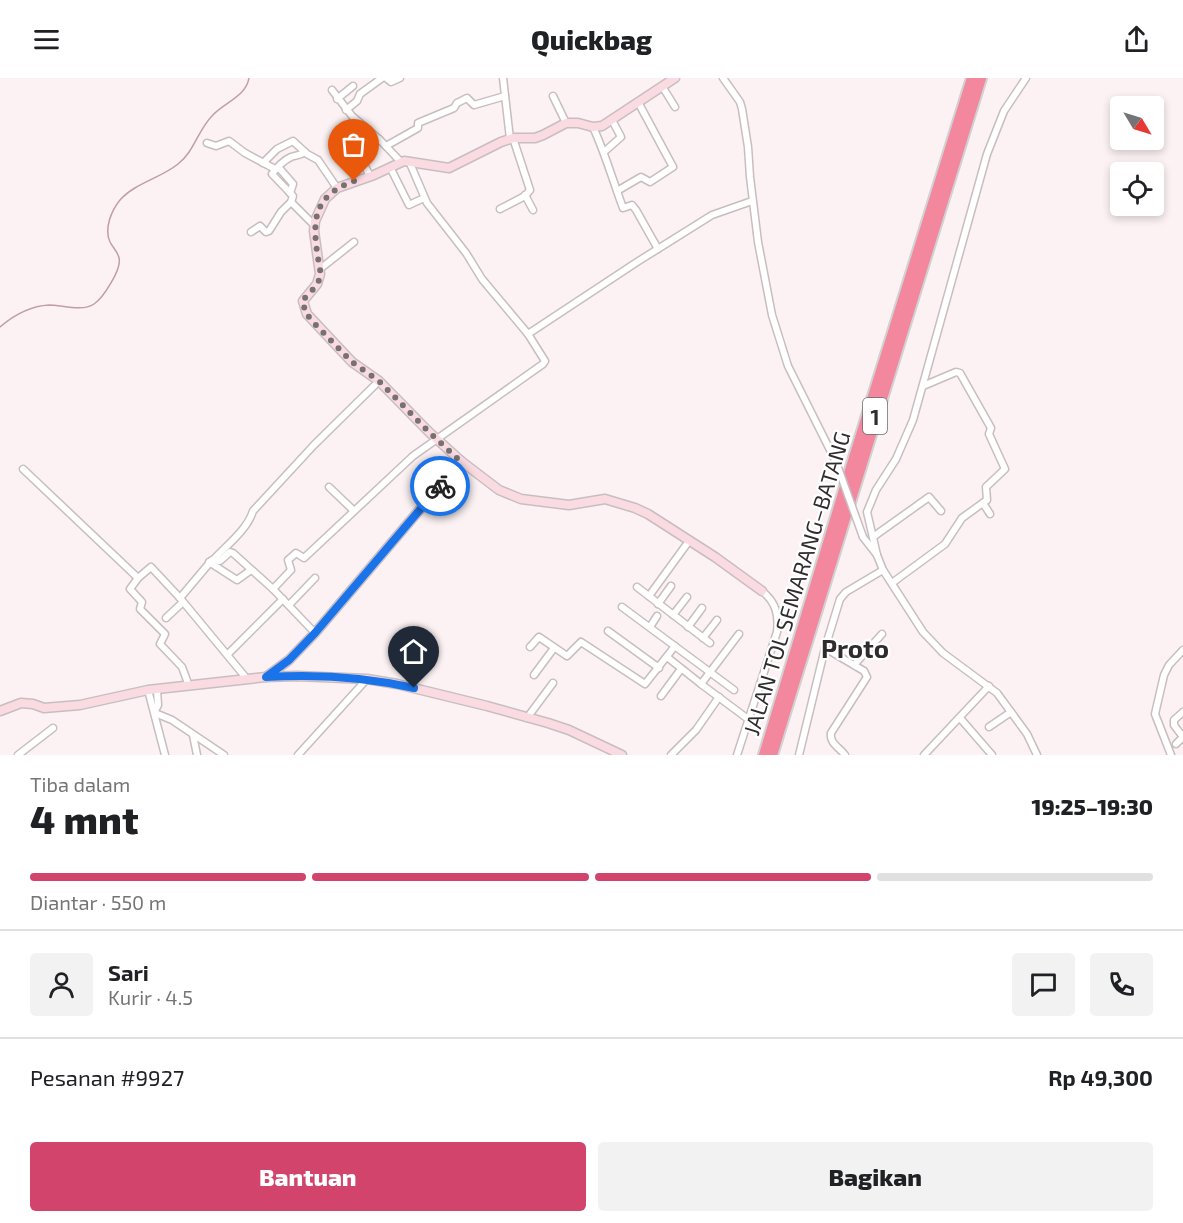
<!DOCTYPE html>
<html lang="id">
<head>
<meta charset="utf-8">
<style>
  :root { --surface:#fff; --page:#f2f2f2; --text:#202124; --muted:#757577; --line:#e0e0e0; --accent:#d2446c }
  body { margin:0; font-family:"Exo 2",sans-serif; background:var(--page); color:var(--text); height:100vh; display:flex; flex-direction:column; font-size:22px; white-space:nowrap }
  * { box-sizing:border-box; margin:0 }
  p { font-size:20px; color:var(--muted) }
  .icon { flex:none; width:33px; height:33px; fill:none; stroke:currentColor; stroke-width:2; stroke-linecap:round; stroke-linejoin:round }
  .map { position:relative; height:677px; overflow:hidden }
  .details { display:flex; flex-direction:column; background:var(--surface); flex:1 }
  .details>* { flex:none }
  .needle { width:39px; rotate:128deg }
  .tools { position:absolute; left:1110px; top:18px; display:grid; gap:12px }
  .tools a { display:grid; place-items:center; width:54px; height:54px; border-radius:6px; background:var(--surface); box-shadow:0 3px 9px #0003; font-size:30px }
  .pin { position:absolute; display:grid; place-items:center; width:51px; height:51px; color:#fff; margin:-62px -26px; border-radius:50% 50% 50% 0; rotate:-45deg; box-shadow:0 0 6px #0007 }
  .pin .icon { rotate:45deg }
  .courier { position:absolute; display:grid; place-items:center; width:60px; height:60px; margin:-30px; border:4px solid #1a73e8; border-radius:50%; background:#fff; color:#222; box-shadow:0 2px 8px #0007 }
  .headline em { font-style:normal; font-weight:800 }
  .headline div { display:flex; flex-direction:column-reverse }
  .headline { display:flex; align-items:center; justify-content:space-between; height:102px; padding:0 30px }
  h1 { font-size:39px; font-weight:800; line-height:45px }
  .bar { display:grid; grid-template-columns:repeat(4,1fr); gap:9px 6px; align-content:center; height:72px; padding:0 30px }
  .bar i { height:8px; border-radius:4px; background:var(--line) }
  .bar .on { background:var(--accent) }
  .bar p { grid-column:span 4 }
  .line { display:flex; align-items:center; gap:15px; padding:0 30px; border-top:2px solid var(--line) }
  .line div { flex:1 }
  .round { display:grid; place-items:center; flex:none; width:63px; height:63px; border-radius:6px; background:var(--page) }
  .cta { display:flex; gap:12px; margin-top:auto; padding:12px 30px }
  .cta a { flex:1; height:69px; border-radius:6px; background:var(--accent); color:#fff; font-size:24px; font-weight:800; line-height:69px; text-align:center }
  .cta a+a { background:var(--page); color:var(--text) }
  header { display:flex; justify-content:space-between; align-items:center; height:78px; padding:0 30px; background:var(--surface); font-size:27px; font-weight:800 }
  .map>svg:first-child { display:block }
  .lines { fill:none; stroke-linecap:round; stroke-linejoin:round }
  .stream { stroke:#c19ea4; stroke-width:1.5 }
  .street-casing { stroke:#c8bec0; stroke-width:9 }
  .secondary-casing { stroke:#c8bec0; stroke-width:11 }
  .highway-casing { stroke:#d1d1d1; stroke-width:14 }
  .street { stroke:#fff; stroke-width:6 }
  .secondary { stroke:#fbdbe2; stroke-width:8 }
  .highway { stroke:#f3879e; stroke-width:10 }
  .street-bridge-casing { stroke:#c8bec0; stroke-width:9; stroke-linecap:butt }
  .street-bridge { stroke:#fff; stroke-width:6 }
  .done { stroke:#777172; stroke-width:6; stroke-dasharray:0 10.8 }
  .route { stroke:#1a73e8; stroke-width:8 }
  .labels { text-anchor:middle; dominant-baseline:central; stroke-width:4.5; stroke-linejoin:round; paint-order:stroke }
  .shield { fill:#fff; stroke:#6e6b6c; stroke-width:1.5 }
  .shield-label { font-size:21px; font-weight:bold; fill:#302c2d }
  .street-label { font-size:22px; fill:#302c2d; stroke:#fff }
  .quarter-label { font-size:26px; font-weight:bold; fill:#302c2d; stroke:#fff }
</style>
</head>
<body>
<header><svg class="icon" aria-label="menu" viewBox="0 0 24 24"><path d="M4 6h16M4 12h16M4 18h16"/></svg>Quickbag<svg class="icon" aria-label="share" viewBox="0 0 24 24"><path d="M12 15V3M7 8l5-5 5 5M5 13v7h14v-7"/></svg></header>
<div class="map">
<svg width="1183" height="677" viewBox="0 0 1183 677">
  <rect width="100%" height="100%" fill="#fcf2f3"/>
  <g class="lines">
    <path class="stream" d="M0,249C14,237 30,228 49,227C62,227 82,234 94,226C103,220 122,191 119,180C118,174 113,170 110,164C104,151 111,133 120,122C135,105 161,100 178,86C194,74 198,52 212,38C223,25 246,19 249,0"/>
    <defs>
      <g id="street">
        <polyline points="386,0 391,4 400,0"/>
        <polyline points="503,0 510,61"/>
        <polyline points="723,0 740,24 742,31 748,69 750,99 758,164 772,237 788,288 836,384"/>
        <polyline points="662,8 675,29"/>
        <polyline points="332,12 352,38 381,63 400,83"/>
        <polyline points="553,18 566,45"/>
        <polyline points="337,21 353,8"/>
        <polyline points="346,32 357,23 360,16 382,0"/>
        <path d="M593,49C605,75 613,103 623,130L632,127L636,132L658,171"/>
        <polyline points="347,58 358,75"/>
        <polyline points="207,65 216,68 229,63 245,75 275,91 280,91 293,106 290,115"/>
        <polyline points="386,68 418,50 418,45 454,30 457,25 467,20 474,27 505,18"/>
        <polyline points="604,74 621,59 612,42"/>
        <polyline points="263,85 277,71 293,63 307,76 318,82 337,110"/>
        <polyline points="390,89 409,127 424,120"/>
        <polyline points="370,98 358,75 379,61"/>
        <polyline points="617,113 641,99 650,104 673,89 638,24"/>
        <polyline points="525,117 533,132"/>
        <path d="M291,124L293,118L272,96C276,90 284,82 291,79C297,77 299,78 305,74"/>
        <polyline points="500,131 525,118 530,112 513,60"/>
        <polyline points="251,154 260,148 266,154 269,153 281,134 291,124 315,148"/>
        <polyline points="320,191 354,164"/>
        <polyline points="528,256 637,184 712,137 752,123"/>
        <polyline points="23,391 138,500 151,489 180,520"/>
        <polyline points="329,409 353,432"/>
        <polyline points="983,425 990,436"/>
        <polyline points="863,459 877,477 883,492 923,554 943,575 997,615 1027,656 1037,677"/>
        <polyline points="873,459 929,419 941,433"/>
        <polyline points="877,477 867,434 876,412 896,381 913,342 987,76 1004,33 1026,0"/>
        <path d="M214,481C227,467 247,452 253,433L314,367L379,303"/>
        <polyline points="209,484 237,502 251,492"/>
        <polyline points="138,500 130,511 142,524 140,531 165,556 160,566 182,589 189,608"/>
        <polyline points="892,505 945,466 962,440 987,422 986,409 1005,391 989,356 991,350 960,295 956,294 923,308"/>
        <polyline points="637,509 710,565"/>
        <polyline points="273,511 291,492 288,482 296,475 304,480 413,378 543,286 545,283 528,256 482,201 466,175 427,125 409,83"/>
        <polyline points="649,518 689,463"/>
        <polyline points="658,526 671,508"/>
        <polyline points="289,527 315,500"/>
        <polyline points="622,529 734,612"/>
        <polyline points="673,537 687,519"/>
        <polyline points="166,540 183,524"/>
        <polyline points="650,549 657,538"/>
        <polyline points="688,549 702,530"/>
        <polyline points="608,553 659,590"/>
        <polyline points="739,556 701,606 748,641"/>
        <polyline points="703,560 717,542"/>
        <polyline points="530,569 539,559 567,578 581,564 645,606 675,568"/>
        <path d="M825,570L864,593L867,599L831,655C829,665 840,670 845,677"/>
        <polyline points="228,576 283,521"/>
        <polyline points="667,579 701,606"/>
        <polyline points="854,587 882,556"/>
        <polyline points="534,597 554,570"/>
        <polyline points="247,601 180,520 212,482 220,483 230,474 233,475 273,511 315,555"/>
        <polyline points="148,612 165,677"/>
        <polyline points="661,618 681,591"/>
        <polyline points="155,633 158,627 157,612"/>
        <polyline points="1183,634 1174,642 1174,647 1183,659"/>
        <polyline points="155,635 172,642 224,677"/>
        <polyline points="527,640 553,605"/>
        <polyline points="960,640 992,677"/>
        <polyline points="989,649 1011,634"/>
        <polyline points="193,657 197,677"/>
        <polyline points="1176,666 1183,659"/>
        <polyline points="18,677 53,650"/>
        <polyline points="298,677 367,601"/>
        <polyline points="671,677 696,652 719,619"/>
        <path d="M737,677L777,554C779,537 776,524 762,513"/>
        <polyline points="799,677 825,570 840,521 846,514 883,492"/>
        <polyline points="924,677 989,608"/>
        <polyline points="1171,677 1155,636 1164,597 1169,587 1183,572"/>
      </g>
      <g id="secondary">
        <polyline points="461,383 499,412 521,421 569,427 605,421 635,430 648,436 715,479 762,513"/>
        <polyline points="266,599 289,582 315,555 461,383 429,354 379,303 352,284 307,236 303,223 317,206 320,196 314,153 315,143 325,121 337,110 374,97 404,83 449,90 501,64 513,60 535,60 543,57 566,45 578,45 593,49 602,48 675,0"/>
        <polyline points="0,633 21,625 33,626 44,630 80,627 148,612 266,599 297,598 367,601 397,606 487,628 548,645 569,652 622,677"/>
      </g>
      <g id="highway">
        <polyline points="764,677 848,399 972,0"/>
        <polyline points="772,677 981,0"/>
      </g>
    </defs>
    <use href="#street" class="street-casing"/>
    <use href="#secondary" class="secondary-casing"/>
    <use href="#highway" class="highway-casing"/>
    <use href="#street" class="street"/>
    <use href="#secondary" class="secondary"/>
    <use href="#highway" class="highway"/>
    <defs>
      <polyline id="street-bridge" points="836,384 863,459"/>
    </defs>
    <use href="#street-bridge" class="street-bridge-casing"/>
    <use href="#street-bridge" class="street-bridge"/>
  </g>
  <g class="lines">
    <path class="done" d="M354,103C313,118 312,142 318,180C319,186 321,192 320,199C318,208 309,215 303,222L305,234L313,244L352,284L379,303L429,354L460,383L440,408"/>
    <path class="route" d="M414,610C366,599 316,596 266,599L289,582L315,555L440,408"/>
  </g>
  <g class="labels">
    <rect class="shield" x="863" y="320" width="24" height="36" rx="4.5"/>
    <g class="shield-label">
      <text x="875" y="338">1</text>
    </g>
    <g class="street-label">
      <text transform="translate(796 505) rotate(-73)">JALAN TOL SEMARANG–BATANG</text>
    </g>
    <g class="quarter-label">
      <text x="855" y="569">Proto</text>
    </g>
  </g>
</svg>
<div class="tools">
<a><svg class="needle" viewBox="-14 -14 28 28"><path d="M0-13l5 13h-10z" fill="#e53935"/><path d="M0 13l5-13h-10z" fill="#757577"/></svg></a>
<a><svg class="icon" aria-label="locate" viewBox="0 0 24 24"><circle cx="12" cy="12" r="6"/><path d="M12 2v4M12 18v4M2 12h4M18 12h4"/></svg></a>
</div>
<div class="pin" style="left:354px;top:103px;background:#ea580c"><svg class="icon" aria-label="bag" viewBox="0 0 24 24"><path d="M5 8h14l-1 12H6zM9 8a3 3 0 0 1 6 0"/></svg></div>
<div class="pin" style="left:414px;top:610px;background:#1f2937"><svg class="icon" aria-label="home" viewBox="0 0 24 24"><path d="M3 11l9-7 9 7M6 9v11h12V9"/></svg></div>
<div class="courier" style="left:440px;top:408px"><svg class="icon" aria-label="bike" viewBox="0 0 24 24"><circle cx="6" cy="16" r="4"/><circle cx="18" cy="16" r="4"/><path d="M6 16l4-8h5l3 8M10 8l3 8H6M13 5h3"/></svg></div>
</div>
<section class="details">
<div class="headline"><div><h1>4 mnt</h1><p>Tiba dalam</p></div><em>19:25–19:30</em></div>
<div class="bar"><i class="on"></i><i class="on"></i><i class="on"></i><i></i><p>Diantar · 550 m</p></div>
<div class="line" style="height:108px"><a class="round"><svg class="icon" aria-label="person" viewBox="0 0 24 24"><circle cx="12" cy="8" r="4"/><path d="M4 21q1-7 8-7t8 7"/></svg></a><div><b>Sari</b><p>Kurir · 4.5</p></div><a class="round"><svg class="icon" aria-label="chat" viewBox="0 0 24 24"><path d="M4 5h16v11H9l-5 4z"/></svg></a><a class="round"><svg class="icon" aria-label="phone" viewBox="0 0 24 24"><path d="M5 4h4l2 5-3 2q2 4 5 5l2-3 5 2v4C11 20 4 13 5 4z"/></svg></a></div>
<div class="line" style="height:78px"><div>Pesanan #9927</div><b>Rp 49,300</b></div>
<div class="cta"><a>Bantuan</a><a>Bagikan</a></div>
</section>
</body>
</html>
